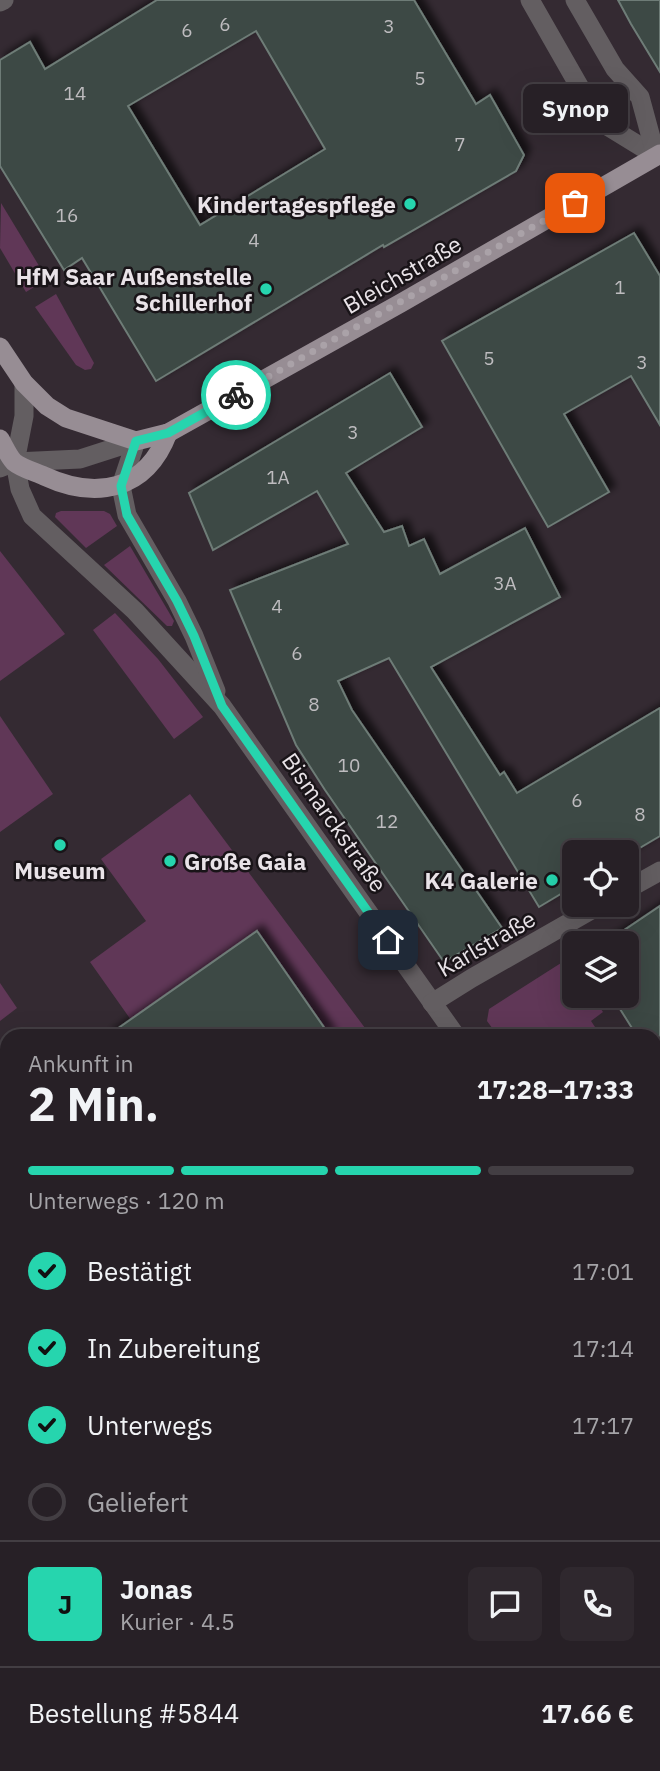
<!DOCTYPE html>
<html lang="de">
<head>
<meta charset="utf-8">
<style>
  :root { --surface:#272026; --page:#2f282e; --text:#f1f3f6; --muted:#a4a3a7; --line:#433e43; --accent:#26d5ae }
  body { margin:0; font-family:"IBM Plex Sans",sans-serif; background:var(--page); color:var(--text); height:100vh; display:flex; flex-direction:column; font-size:26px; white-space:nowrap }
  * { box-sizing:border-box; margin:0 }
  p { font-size:23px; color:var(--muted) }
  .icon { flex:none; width:38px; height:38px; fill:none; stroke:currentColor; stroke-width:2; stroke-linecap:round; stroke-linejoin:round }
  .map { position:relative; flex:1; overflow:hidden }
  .sheet { position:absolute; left:0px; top:1029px; width:662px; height:742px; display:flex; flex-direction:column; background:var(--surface); border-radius:21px 21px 0 0; box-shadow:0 7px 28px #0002,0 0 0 2px var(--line) }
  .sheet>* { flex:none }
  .controls { position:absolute; left:562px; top:840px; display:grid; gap:14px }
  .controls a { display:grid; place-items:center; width:77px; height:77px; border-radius:10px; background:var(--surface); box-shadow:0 7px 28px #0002,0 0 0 2px var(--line); font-size:35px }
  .pin { position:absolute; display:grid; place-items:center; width:60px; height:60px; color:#fff; margin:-30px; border-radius:14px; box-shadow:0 4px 10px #0006 }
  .courier { position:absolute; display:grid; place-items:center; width:70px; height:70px; margin:-35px; border:5px solid #26d5ae; border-radius:50%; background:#fff; color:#222; box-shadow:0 2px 9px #0007 }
  .bubble { position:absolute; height:49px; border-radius:10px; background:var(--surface); box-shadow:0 7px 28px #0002,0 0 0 2px var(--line); font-size:23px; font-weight:700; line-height:49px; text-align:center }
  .overview em { font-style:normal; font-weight:700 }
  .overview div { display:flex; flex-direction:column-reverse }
  .overview { display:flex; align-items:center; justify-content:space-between; height:119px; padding:0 28px }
  h1 { font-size:46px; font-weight:700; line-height:52px }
  .bar { display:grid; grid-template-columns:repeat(4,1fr); gap:10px 7px; align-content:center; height:84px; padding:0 28px }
  .bar i { height:9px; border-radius:5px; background:var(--line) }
  .bar .selected { background:var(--accent) }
  .bar p { grid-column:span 4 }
  .line { display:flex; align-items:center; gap:18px; padding:0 28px; border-top:2px solid var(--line) }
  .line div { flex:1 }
  .round { display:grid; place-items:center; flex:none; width:74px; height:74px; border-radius:10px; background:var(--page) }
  ol { padding:0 28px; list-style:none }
  li { display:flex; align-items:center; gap:21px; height:77px }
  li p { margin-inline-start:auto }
  li .icon { padding:7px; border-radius:50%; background:var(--accent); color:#111; stroke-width:4 }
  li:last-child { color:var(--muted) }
  li i { width:38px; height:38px; border:4px solid var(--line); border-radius:50% }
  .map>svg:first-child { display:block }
  .green { fill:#603757 }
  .water { fill:#9c6590 }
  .building { fill:#3c4944; stroke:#6e7c77; stroke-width:2; fill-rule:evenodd; filter:url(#shadow) }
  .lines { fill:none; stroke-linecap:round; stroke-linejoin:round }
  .pedestrian { stroke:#635e61; stroke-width:19 }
  .minor { stroke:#635e61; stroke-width:19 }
  .primary { stroke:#978d94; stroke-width:19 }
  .done { stroke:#aaa2a8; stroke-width:7; stroke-dasharray:0 12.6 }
  .route { stroke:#26d5ae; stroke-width:9 }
  .poi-dot { fill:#26d5ae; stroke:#191418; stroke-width:2.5 }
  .labels { text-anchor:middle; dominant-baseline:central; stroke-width:5; stroke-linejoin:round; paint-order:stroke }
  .number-label { font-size:19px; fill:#bebcbf }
  .poi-label { font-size:23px; font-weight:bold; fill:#e9e3e8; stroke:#191418; text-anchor:end }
  .street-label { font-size:23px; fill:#e9e3e8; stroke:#191418 }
</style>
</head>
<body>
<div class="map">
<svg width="660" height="1771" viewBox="0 0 660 1771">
  <defs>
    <filter id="shadow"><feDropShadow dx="6" dy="-6" stdDeviation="3.5" flood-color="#0009"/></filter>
  </defs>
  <rect width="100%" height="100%" fill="#342a32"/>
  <g class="green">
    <polygon points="1,203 47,279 26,292 0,248"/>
    <polygon points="56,294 94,363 91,369 85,370 76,365 35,307"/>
    <polygon points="61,511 104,511 110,514 117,526 86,548 55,517 56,513"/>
    <polygon points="130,546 174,621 172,626 167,626 104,565"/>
    <polygon points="0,551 65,634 0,681"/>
    <polygon points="115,613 158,659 203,717 174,739 93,630"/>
    <polygon points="0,716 53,794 0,832"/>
    <polygon points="190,794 371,1036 330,1036 257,931 131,1020 90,962 146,921 101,859"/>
    <polygon points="561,963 565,969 574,963 574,996 592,996 603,1012 591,1021 597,1030 592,1036 498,1036 487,1021 489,1009"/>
    <polygon points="0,983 17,1008 0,1021"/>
    <polygon points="7,1046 7,1092 0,1082 0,1051"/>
    <polygon points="655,1090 660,1099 660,1256 654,1253"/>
    <polygon points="7,1297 7,1543 0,1538 0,1302"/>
    <polygon points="654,1579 660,1587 660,1653 655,1645"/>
    <polygon points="660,1718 660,1771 587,1771 596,1764 654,1764 655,1722"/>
    <polygon points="248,1764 394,1764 385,1771 255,1771"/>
  </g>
  <polygon class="water" points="0,1589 7,1595 7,1764 194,1764 201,1771 0,1771"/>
  <g class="building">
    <path d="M157,0H414L476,104L490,95L524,155L516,171L384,247L383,245L156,381L82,258L64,270L0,166V60L30,42L45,69ZM256,31L325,149L200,225L128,106Z"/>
    <polygon points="618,0 660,0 660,72 631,24"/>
    <polygon points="634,233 660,276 660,425 631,376 564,414 609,492 548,527 442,341"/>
    <polygon points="390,373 422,427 346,473 384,532 402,526 409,546 424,539 440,574 525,528 560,597 431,667 500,775 504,772 517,793 660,708 660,836 626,856 626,852 574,852 574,886 539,907 389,658 338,681 352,710 502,928 444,962 325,790 296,745 230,590 348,544 317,491 213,550 189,493"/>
    <polygon points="660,906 660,1036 637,1036 620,1009 626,1005 620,996 626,996 626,943 605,943"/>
    <polygon points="257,931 330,1036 107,1036"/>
  </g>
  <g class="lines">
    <g class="pedestrian">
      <polyline points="530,0 599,121 656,156"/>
      <polyline points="575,0 615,69 640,97 656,156"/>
      <polyline points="0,2 4,0"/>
    </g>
    <g class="minor">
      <polyline points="24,383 24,416 15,462 20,489 32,516 135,611 222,706 456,1036"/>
      <polyline points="136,441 121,486 127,515 177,601 194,636 216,691"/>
      <polyline points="0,468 15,462 80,459 136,441"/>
      <polyline points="626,890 660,871"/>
      <polyline points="432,1003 472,978 600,905"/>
      <polyline points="654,1319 660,1326"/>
    </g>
    <g class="primary">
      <polyline points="0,347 24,383 47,406 66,418 136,441 168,433 401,303 660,154"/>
      <path d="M0,439C4,446 9,457 14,462C21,468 35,472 44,476C96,500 146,491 168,433"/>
    </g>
  </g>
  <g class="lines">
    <polyline class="done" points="236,395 575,203"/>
    <polyline class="route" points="236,395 168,433 136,441 121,486 127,515 177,601 194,636 222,706 388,940"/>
  </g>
  <g class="poi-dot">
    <circle cx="410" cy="204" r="7"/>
    <circle cx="266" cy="289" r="7"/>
    <circle cx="60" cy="845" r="7"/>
    <circle cx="170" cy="861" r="7"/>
    <circle cx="552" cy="880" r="7"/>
  </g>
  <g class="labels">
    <g class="number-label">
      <text x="225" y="24">6</text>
      <text x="389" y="26">3</text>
      <text x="187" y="30">6</text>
      <text x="420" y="78">5</text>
      <text x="75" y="93">14</text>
      <text x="460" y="144">7</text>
      <text x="67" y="215">16</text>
      <text x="254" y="240">4</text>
      <text x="620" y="287">1</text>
      <text x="489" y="358">5</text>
      <text x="642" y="362">3</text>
      <text x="353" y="432">3</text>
      <text x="278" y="477">1A</text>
      <text x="505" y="583">3A</text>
      <text x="277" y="606">4</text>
      <text x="297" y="653">6</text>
      <text x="314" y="704">8</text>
      <text x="349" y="765">10</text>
      <text x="577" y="800">6</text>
      <text x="640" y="814">8</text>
      <text x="387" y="821">12</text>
    </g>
    <g class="poi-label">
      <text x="396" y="204">Kindertagespflege</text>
      <text x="252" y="276">HfM Saar Außenstelle<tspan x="252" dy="26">Schillerhof</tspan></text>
      <text x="184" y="861" text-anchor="start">Große Gaia</text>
      <text x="60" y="870" text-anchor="middle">Museum</text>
      <text x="538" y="880">K4 Galerie</text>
    </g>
    <g class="street-label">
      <text transform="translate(402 274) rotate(-30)">Bleichstraße</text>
      <text transform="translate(335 822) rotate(55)">Bismarckstraße</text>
      <text transform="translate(486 943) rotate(-30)">Karlstraße</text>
    </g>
  </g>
</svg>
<div class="controls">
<a><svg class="icon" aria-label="locate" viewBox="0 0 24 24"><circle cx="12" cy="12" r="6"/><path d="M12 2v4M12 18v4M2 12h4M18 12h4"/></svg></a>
<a><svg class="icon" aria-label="layers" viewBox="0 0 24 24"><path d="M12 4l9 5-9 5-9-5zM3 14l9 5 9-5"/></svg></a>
</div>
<div class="pin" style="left:575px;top:203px;background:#ea580c"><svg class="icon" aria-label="bag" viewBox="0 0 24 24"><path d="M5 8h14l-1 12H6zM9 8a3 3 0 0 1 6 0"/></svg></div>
<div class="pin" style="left:388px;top:940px;background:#1f2937"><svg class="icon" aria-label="home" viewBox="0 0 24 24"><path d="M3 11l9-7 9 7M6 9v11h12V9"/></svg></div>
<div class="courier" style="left:236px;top:395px"><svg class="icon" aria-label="bike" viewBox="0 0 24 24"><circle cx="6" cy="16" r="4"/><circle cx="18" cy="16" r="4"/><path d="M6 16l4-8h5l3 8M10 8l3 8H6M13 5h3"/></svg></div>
<div class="bubble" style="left:523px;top:84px;width:105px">Synop</div>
<section class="sheet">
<div class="overview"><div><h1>2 Min.</h1><p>Ankunft in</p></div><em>17:28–17:33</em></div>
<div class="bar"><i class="selected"></i><i class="selected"></i><i class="selected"></i><i></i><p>Unterwegs · 120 m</p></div>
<ol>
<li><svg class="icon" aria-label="check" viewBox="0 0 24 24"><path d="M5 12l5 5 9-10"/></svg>Bestätigt<p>17:01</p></li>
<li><svg class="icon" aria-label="check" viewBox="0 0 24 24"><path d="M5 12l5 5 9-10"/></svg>In Zubereitung<p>17:14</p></li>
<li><svg class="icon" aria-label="check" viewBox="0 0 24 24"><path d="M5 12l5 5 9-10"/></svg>Unterwegs<p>17:17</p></li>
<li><i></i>Geliefert</li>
</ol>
<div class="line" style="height:126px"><b class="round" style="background:var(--accent);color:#111">J</b><div><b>Jonas</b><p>Kurier · 4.5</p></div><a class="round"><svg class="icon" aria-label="chat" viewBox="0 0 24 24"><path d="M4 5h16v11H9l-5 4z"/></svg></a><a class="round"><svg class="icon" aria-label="phone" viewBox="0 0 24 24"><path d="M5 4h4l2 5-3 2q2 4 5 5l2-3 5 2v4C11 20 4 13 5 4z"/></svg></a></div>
<div class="line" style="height:91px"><div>Bestellung #5844</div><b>17.66 €</b></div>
</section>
</div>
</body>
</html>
